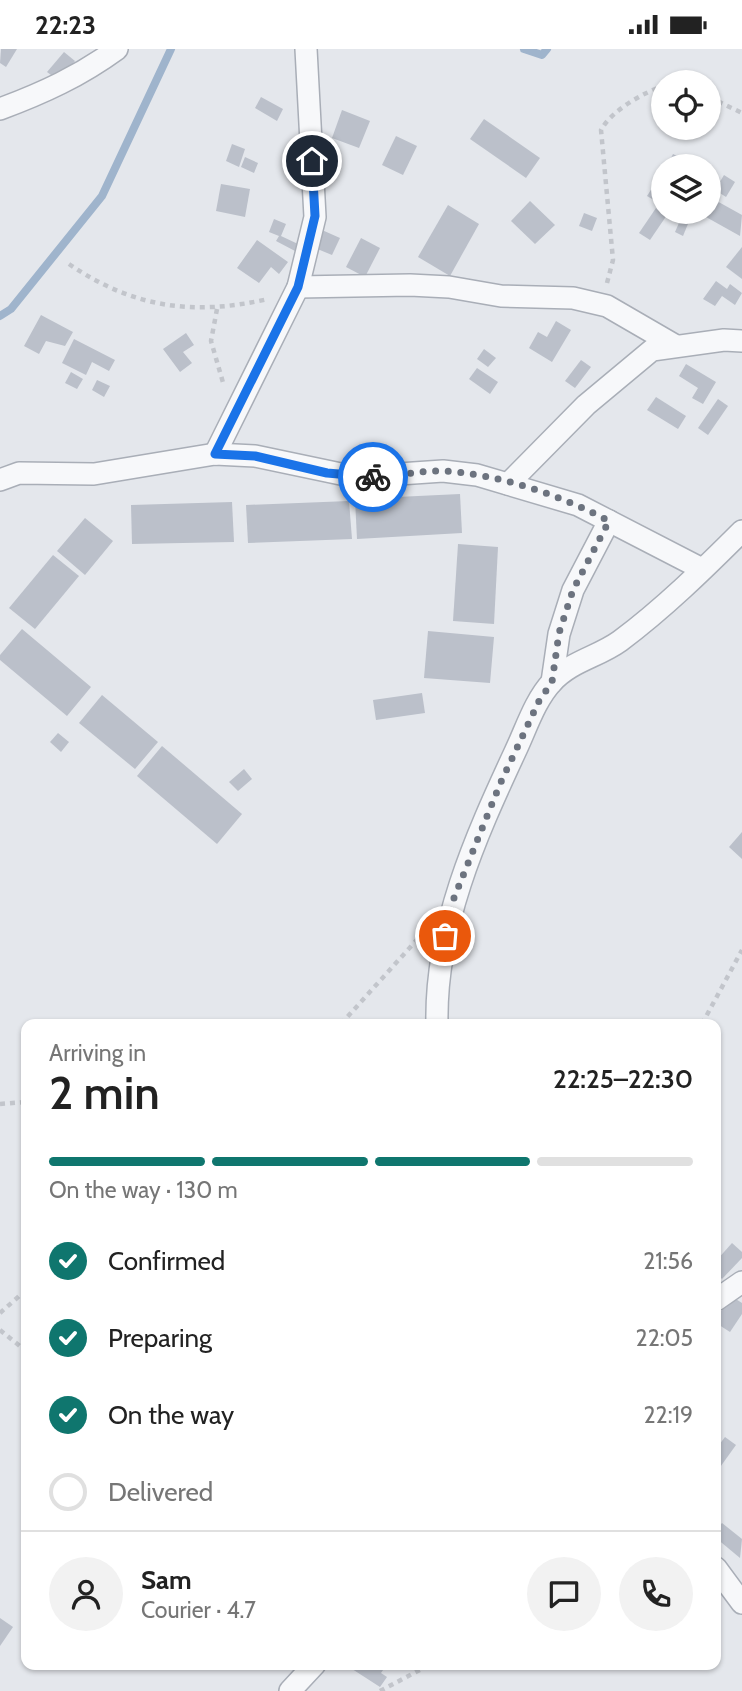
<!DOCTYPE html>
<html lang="en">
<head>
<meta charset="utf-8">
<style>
  :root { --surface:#fff; --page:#f2f2f2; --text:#222; --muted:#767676; --line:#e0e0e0; --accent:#0f766e }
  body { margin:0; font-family:Cabin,sans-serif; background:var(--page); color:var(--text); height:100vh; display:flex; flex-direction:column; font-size:26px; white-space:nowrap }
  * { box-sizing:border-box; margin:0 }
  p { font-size:23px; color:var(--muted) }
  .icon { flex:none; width:38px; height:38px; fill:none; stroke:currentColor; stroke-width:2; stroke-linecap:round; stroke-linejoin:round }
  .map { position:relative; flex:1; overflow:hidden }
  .side { position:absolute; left:21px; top:970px; width:700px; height:651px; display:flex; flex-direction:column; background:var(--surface); border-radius:14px; box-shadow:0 2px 5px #0004 }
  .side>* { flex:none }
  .controls { position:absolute; left:651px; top:21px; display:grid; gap:14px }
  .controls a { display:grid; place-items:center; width:70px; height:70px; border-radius:50%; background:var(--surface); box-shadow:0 2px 5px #0004; font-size:35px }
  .pin { position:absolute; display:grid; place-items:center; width:60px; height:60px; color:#fff; margin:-30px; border:4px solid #fff; border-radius:50%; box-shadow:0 2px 7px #0007 }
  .courier { position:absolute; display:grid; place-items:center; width:70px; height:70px; margin:-35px; border:5px solid #1a73e8; border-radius:50%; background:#fff; color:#222; box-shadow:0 2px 9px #0007 }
  .head em { font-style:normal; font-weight:600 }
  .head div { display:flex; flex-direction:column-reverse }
  .head { display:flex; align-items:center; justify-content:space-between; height:119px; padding:0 28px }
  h1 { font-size:46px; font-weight:600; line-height:52px }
  .bar { display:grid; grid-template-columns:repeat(4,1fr); gap:10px 7px; align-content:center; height:84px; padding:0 28px }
  .bar i { height:9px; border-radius:5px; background:var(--line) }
  .bar .current { background:var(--accent) }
  .bar p { grid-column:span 4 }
  .line { display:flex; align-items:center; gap:18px; padding:0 28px; border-top:2px solid var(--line) }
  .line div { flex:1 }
  .round { display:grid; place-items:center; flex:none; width:74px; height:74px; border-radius:37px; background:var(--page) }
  ol { padding:0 28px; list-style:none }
  li { display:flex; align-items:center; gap:21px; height:77px }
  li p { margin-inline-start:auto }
  li .icon { padding:7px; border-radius:50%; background:var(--accent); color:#fff; stroke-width:4 }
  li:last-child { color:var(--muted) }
  li i { width:38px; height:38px; border:4px solid var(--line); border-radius:50% }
  .status { display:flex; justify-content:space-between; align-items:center; height:49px; padding:0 35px; background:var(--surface); direction:ltr }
  .status svg { height:19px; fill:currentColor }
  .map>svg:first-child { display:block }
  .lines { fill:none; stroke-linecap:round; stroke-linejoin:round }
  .stream { stroke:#9fb4cc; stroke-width:8 }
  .building { fill:#bbc0ca }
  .minor-casing { stroke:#a9aeb7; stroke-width:24 }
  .path { stroke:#c2c5cb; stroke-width:4.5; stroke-dasharray:5 5; stroke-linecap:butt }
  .minor { stroke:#f7f8fa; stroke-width:21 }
  .done { stroke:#6c737f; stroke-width:7; stroke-dasharray:0 12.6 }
  .route { stroke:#1a73e8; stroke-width:9 }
</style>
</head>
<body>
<div class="status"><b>22:23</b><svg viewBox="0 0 49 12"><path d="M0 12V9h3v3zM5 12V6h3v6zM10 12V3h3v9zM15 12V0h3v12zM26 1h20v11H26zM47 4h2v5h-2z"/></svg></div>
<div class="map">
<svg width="742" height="1642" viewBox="0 0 742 1642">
  <rect width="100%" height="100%" fill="#e4e7ec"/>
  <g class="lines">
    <g class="stream">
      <polyline points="524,0 542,6 547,0"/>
      <polyline points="0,267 11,260 102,147 171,0"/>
    </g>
  </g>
  <g class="building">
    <polygon points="17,0 6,18 0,14 1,0"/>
    <polygon points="64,3 75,12 59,32 47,23"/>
    <polygon points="261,48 283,60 277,72 255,59"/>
    <polygon points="342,61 370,72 359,99 332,89"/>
    <polygon points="484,70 540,109 526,129 470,90"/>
    <polygon points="396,87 417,97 403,126 382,116"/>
    <polygon points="232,95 245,100 239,118 226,112"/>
    <polygon points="673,105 696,117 667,117"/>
    <polygon points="245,108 258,114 254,124 241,118"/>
    <polygon points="724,126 735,133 726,148 715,141"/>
    <polygon points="656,133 663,138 663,145 657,153 647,147"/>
    <polygon points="221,135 250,140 245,168 216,162"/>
    <polygon points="715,151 742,166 740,187 706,168"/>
    <polygon points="530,152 555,176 535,195 511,172"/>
    <polygon points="448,156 479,175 450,227 418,208"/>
    <polygon points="656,159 667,166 650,191 639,184"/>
    <polygon points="584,164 597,169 592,182 579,177"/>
    <polygon points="682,167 690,170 683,187 675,183"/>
    <polygon points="274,170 286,175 281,187 298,195 295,202 276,192 279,187 269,183"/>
    <polygon points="322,181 340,189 332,206 315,199"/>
    <polygon points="361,189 380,199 365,228 346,218"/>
    <polygon points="257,191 288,213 279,225 271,218 259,234 237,219"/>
    <polygon points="742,198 742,230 726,218"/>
    <polygon points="716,232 727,240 730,235 742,244 735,256 722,247 715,257 703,250"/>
    <polygon points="41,266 73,283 65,297 46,292 39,305 24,297"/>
    <polygon points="556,272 571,281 552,313 529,299 538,283 547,288"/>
    <polygon points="186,284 194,296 183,303 192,314 180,323 163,300"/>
    <polygon points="74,290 115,311 109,322 92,313 86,326 62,314"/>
    <polygon points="484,300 496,309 488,318 477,310"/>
    <polygon points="581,311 591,318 575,339 565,332"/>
    <polygon points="686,315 716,333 703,355 692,349 698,339 679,327"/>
    <polygon points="477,319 498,333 490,345 469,330"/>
    <polygon points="71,323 83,330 77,340 65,334"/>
    <polygon points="97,331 110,337 104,348 92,341"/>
    <polygon points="656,348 686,367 678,380 647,361"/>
    <polygon points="718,350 728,357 708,386 698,379"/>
    <polygon points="460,445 462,484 357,490 355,450"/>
    <polygon points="349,452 352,490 248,494 246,456"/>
    <polygon points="232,453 234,493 132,495 131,456"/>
    <polygon points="85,469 113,492 85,526 57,502"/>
    <polygon points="458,495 498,498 494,575 453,572"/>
    <polygon points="53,506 79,527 35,580 9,559"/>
    <polygon points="22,580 91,638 67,667 0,611 0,606"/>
    <polygon points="428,582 494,588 490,634 424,629"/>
    <polygon points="422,644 425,664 376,671 373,651"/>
    <polygon points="102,646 158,693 135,720 79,674"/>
    <polygon points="58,684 69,693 61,703 50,693"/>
    <polygon points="162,697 242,765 217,795 137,727"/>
    <polygon points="244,720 252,730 238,742 229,733"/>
    <polygon points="742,783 742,810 729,798"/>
    <polygon points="732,1194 742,1203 742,1209 722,1230 716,1224 716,1212"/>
    <polygon points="731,1247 742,1254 742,1265 730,1283 716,1274 716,1270"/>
    <polygon points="725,1388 736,1396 718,1421 716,1400"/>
    <polygon points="722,1474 742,1490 740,1509 716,1489 716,1481"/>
    <polygon points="0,1569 13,1578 0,1597"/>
    <polygon points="350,1615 387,1615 381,1624 387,1628 380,1638 349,1618"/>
  </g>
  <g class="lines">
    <defs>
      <g id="minor">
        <path d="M0,60C43,44 80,27 117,0"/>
        <polyline points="298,238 410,236 449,238 501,247 573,249 607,257 676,297"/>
        <polyline points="215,405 298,238 315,168 306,0"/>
        <polyline points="0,431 19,424 94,425 215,405 255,407 355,428 443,422 477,426 578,456 702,520"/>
        <polyline points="508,435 586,356 652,301 724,291 742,292"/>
        <polyline points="552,633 559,585 573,541 609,472"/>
        <path d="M437,975C435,878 475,789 515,703C526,680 535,651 552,633C571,612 598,608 620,592C663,560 704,520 742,482"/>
        <polyline points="716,1251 742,1233"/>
        <polyline points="716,1519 742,1554"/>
        <polyline points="290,1642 315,1615"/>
      </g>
    </defs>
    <use href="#minor" class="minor-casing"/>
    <g class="path">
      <polyline points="709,48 742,64"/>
      <path d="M69,215C133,259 194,267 268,250"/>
      <path d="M607,234L613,211L601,81C612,61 643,44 663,37"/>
      <polyline points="217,260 211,292 224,337"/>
      <polyline points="341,975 423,884"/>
      <polyline points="702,975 742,901"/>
      <polyline points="0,1055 26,1053"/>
      <polyline points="0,1264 26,1241"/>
      <polyline points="0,1281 26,1302"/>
      <polyline points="380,1642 431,1615"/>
    </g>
    <use href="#minor" class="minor"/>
  </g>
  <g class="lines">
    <path class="done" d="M373,428C397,428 419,421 443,422C499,425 560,446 609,472L573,541L559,584L552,633L539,652L500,735L454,849L445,887"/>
    <polyline class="route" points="312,112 315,167 298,238 215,405 255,407 327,424 373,428"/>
  </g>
</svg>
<div class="controls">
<a><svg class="icon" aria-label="locate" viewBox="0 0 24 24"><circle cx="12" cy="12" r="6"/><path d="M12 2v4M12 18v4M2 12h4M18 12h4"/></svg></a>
<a><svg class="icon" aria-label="layers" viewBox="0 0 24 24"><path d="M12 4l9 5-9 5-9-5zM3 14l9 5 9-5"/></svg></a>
</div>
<div class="pin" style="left:445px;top:887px;background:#ea580c"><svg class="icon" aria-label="bag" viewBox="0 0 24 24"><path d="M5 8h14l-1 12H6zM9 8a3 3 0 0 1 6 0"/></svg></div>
<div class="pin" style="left:312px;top:112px;background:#1f2937"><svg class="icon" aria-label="home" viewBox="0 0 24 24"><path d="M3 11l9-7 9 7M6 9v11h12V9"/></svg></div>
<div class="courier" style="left:373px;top:428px"><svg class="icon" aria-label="bike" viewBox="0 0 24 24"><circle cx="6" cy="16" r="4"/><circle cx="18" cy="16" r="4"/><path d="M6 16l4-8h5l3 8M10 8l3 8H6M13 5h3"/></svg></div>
<section class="side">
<div class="head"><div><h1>2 min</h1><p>Arriving in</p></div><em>22:25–22:30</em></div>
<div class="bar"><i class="current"></i><i class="current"></i><i class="current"></i><i></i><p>On the way · 130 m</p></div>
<ol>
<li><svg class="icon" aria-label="check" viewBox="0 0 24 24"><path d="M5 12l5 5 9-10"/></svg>Confirmed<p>21:56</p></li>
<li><svg class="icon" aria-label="check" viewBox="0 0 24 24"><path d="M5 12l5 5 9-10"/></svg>Preparing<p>22:05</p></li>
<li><svg class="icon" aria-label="check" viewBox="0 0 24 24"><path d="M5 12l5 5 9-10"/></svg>On the way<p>22:19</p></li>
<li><i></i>Delivered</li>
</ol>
<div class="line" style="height:126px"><a class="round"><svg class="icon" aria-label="person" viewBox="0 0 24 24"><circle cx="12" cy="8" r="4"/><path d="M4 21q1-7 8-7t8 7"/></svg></a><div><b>Sam</b><p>Courier · 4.7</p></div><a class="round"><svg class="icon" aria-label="chat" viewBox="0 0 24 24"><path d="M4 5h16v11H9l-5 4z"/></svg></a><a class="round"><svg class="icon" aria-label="phone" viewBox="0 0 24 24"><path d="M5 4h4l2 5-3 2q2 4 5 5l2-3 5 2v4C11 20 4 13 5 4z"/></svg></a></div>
</section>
</div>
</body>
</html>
